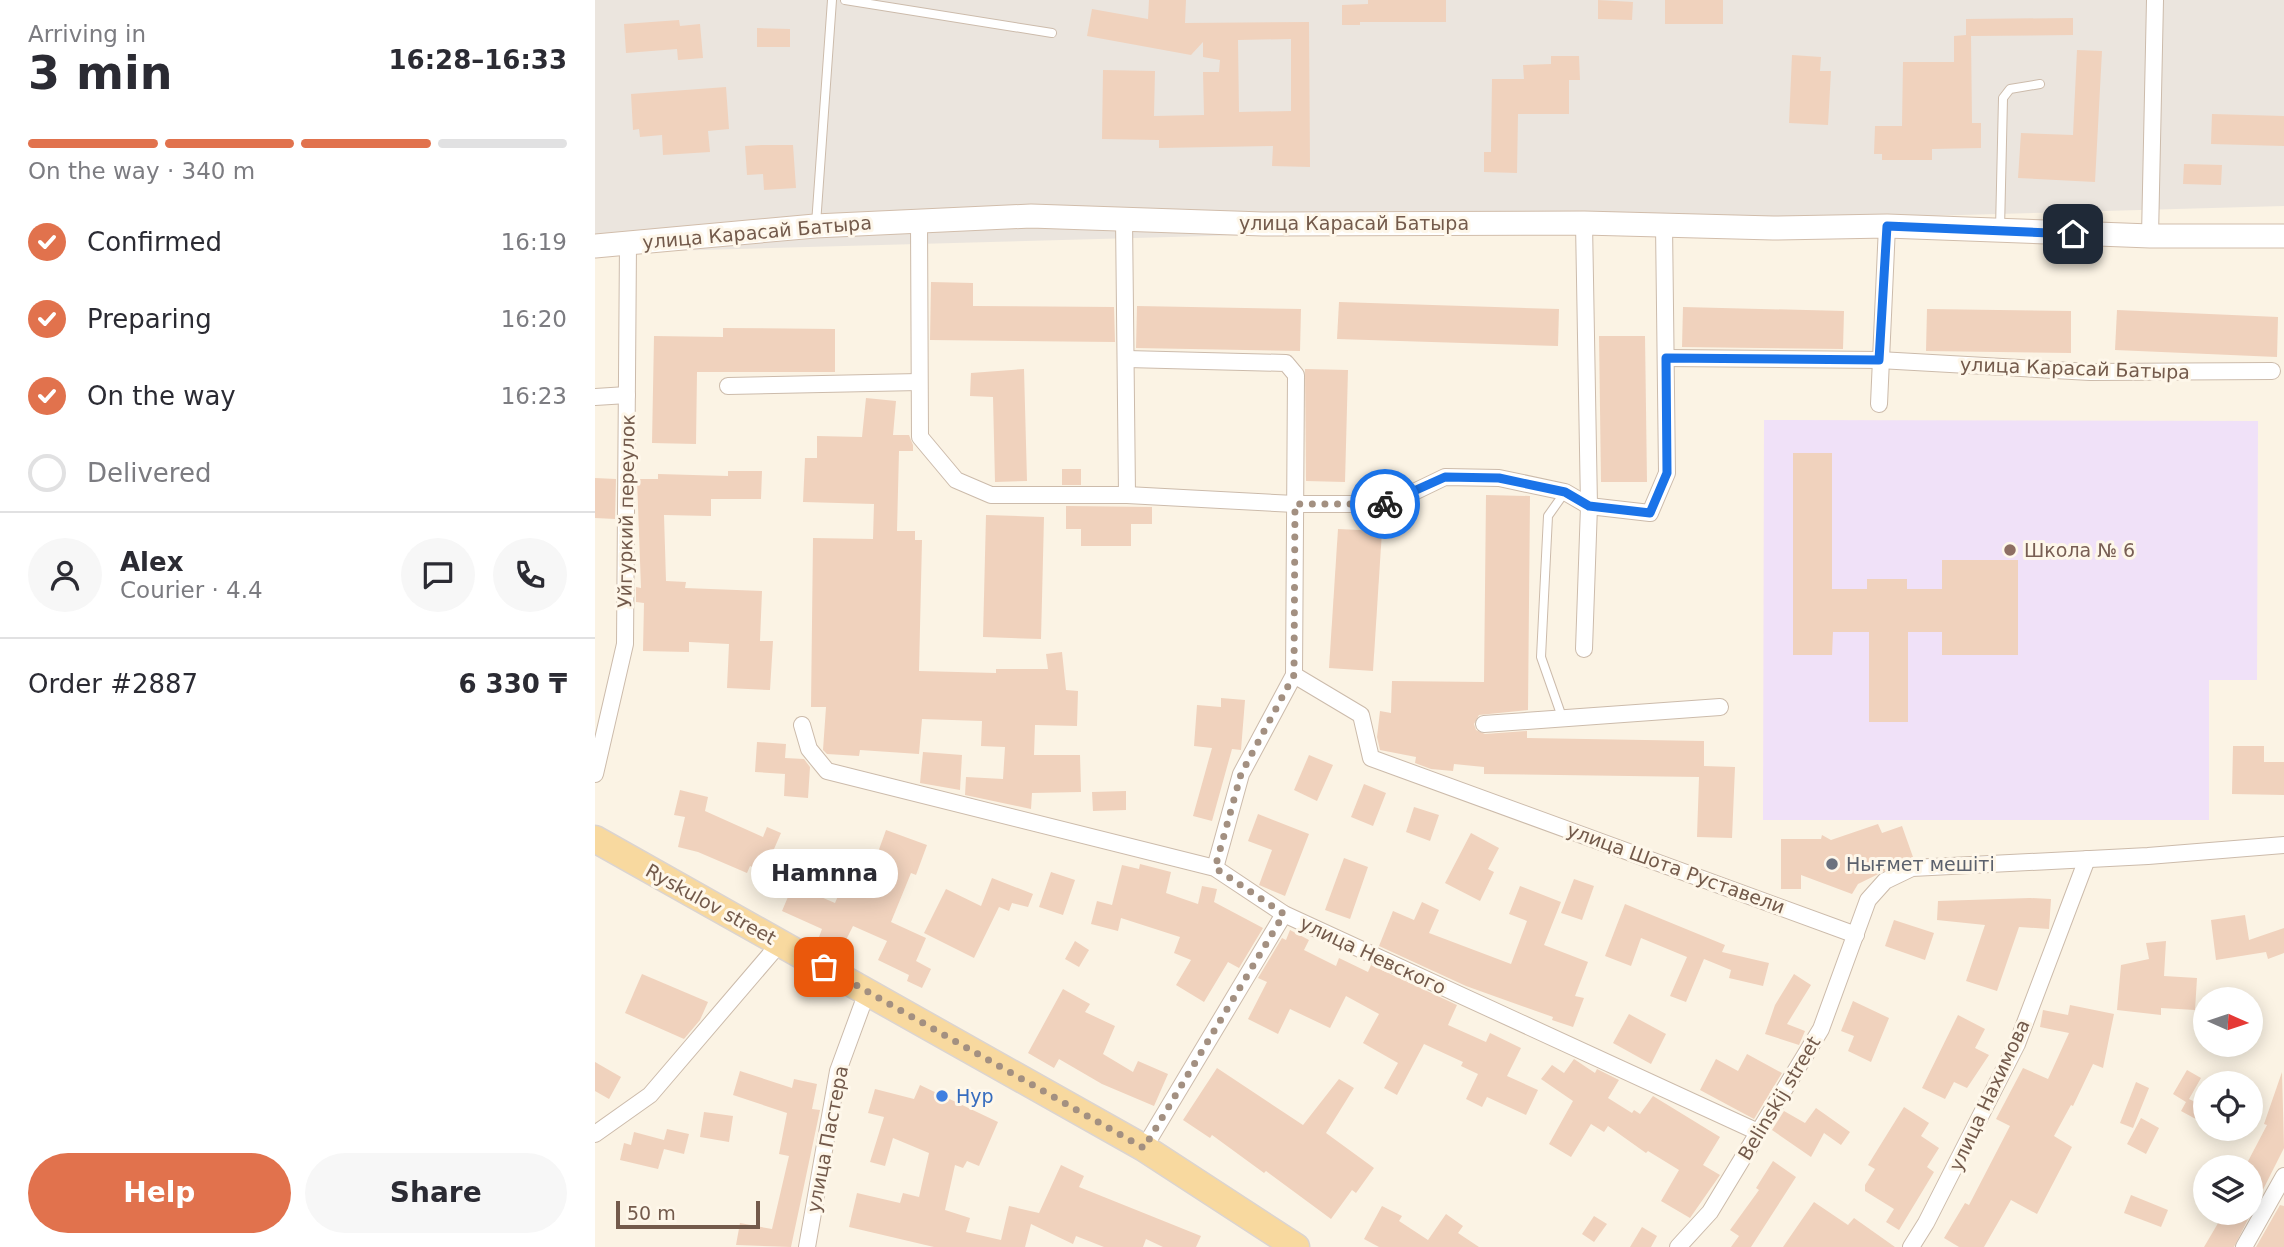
<!DOCTYPE html>
<html lang="en">
<head>
<meta charset="utf-8">
<style>
  :root { --surface:#fff; --page:#f7f7f7; --text:#2b2b33; --muted:#7c7c81; --line:#e1e1e2; --accent:#e1724d }
  body { margin:0; font-family:"DejaVu Sans",sans-serif; background:var(--page); color:var(--text); height:100vh; display:flex; flex-direction:column; font-size:26px; white-space:nowrap }
  * { box-sizing:border-box; margin:0 }
  p { font-size:23px; color:var(--muted) }
  .icon { flex:none; width:38px; height:38px; fill:none; stroke:currentColor; stroke-width:2; stroke-linecap:round; stroke-linejoin:round }
  .map { position:relative; flex:1; overflow:hidden }
  .drawer { display:flex; flex-direction:column; background:var(--surface); width:595px }
  .drawer>* { flex:none }
  .needle { width:46px; rotate:93deg }
  .fabs { position:absolute; left:1598px; top:987px; display:grid; gap:14px }
  .fabs a { display:grid; place-items:center; width:70px; height:70px; border-radius:50%; background:var(--surface); box-shadow:0 4px 18px #0003; font-size:35px }
  .scale { position:absolute; left:21px; bottom:18px; width:144px; box-sizing:border-box; padding-left:7px; border:4px solid #735a4b; border-top:0; font-size:19px; line-height:24px; white-space:nowrap; color:#735a4b; -webkit-text-stroke:5px #fef7ea; paint-order:stroke }
  .pin { position:absolute; display:grid; place-items:center; width:60px; height:60px; color:#fff; margin:-30px; border-radius:14px; box-shadow:0 4px 10px #0006 }
  .courier { position:absolute; display:grid; place-items:center; width:70px; height:70px; margin:-35px; border:5px solid #1a73e8; border-radius:50%; background:#fff; color:#222; box-shadow:0 2px 9px #0007 }
  .bubble { position:absolute; height:49px; border-radius:24px; background:var(--surface); box-shadow:0 4px 18px #0003; font-size:23px; font-weight:700; line-height:49px; text-align:center }
  .head em { font-style:normal; font-weight:700 }
  .head div { display:flex; flex-direction:column-reverse }
  .head { display:flex; align-items:center; justify-content:space-between; height:119px; padding:0 28px }
  h1 { font-size:46px; font-weight:700; line-height:52px }
  .bar { display:grid; grid-template-columns:repeat(4,1fr); gap:10px 7px; align-content:center; height:84px; padding:0 28px }
  .bar i { height:9px; border-radius:5px; background:var(--line) }
  .bar .selected { background:var(--accent) }
  .bar p { grid-column:span 4 }
  .line { display:flex; align-items:center; gap:18px; padding:0 28px; border-top:2px solid var(--line) }
  .line div { flex:1 }
  .round { display:grid; place-items:center; flex:none; width:74px; height:74px; border-radius:37px; background:var(--page) }
  ol { padding:0 28px; list-style:none }
  li { display:flex; align-items:center; gap:21px; height:77px }
  li p { margin-inline-start:auto }
  li .icon { padding:7px; border-radius:50%; background:var(--accent); color:#fff; stroke-width:4 }
  li:last-child { color:var(--muted) }
  li i { width:38px; height:38px; border:4px solid var(--line); border-radius:50% }
  .cta { display:flex; gap:14px; margin-top:auto; padding:14px 28px }
  .cta a { flex:1; height:80px; border-radius:42px; background:var(--accent); color:#fff; font-size:28px; font-weight:700; line-height:80px; text-align:center }
  .cta a+a { background:var(--page); color:var(--text) }
  main { display:flex; flex:1; min-height:0 }
  .map>svg:first-child { display:block }
  .industrial { fill:#ebe5de }
  .education { fill:#f0e1f8 }
  .building { fill:#f0d2bd; fill-rule:evenodd }
  .lines { fill:none; stroke-linecap:round; stroke-linejoin:round }
  .lane-casing { stroke:#ccbbab; stroke-width:10 }
  .street-casing { stroke:#ccbbab; stroke-width:18 }
  .secondary-casing { stroke:#d1bdab; stroke-width:25 }
  .primary-casing { stroke:#dbd4d0; stroke-width:29 }
  .lane { stroke:#fff; stroke-width:8 }
  .street { stroke:#fff; stroke-width:16 }
  .secondary { stroke:#fff; stroke-width:23 }
  .primary { stroke:#f8d99f; stroke-width:26 }
  .done { stroke:#a39081; stroke-width:7; stroke-dasharray:0 12.6 }
  .route { stroke:#1a73e8; stroke-width:9 }
  .education-dot { fill:#8d6e63; stroke:#fef7ea; stroke-width:2.5 }
  .worship-dot { fill:#6b7280; stroke:#fef7ea; stroke-width:2.5 }
  .shop-dot { fill:#3f7fe0; stroke:#fef7ea; stroke-width:2.5 }
  .labels { text-anchor:middle; dominant-baseline:central; stroke-width:6; stroke-linejoin:round; paint-order:stroke }
  .street-label { font-size:19px; fill:#735a4b; stroke:#fef7ea }
  .education-label { font-size:19px; fill:#785e54; stroke:#fef7ea; text-anchor:start }
  .worship-label { font-size:19px; fill:#5b616d; stroke:#fef7ea; text-anchor:start }
  .shop-label { font-size:19px; fill:#366cbe; stroke:#fef7ea; text-anchor:start }
</style>
</head>
<body>
<main>
<section class="drawer">
<div class="head"><div><h1>3 min</h1><p>Arriving in</p></div><em>16:28–16:33</em></div>
<div class="bar"><i class="selected"></i><i class="selected"></i><i class="selected"></i><i></i><p>On the way · 340 m</p></div>
<ol>
<li><svg class="icon" aria-label="check" viewBox="0 0 24 24"><path d="M5 12l5 5 9-10"/></svg>Confirmed<p>16:19</p></li>
<li><svg class="icon" aria-label="check" viewBox="0 0 24 24"><path d="M5 12l5 5 9-10"/></svg>Preparing<p>16:20</p></li>
<li><svg class="icon" aria-label="check" viewBox="0 0 24 24"><path d="M5 12l5 5 9-10"/></svg>On the way<p>16:23</p></li>
<li><i></i>Delivered</li>
</ol>
<div class="line" style="height:126px"><a class="round"><svg class="icon" aria-label="person" viewBox="0 0 24 24"><circle cx="12" cy="8" r="4"/><path d="M4 21q1-7 8-7t8 7"/></svg></a><div><b>Alex</b><p>Courier · 4.4</p></div><a class="round"><svg class="icon" aria-label="chat" viewBox="0 0 24 24"><path d="M4 5h16v11H9l-5 4z"/></svg></a><a class="round"><svg class="icon" aria-label="phone" viewBox="0 0 24 24"><path d="M5 4h4l2 5-3 2q2 4 5 5l2-3 5 2v4C11 20 4 13 5 4z"/></svg></a></div>
<div class="line" style="height:91px"><div>Order #2887</div><b>6 330 ₸</b></div>
<div class="cta"><a>Help</a><a>Share</a></div>
</section>
<div class="map">
<svg width="1689" height="1247" viewBox="0 0 1689 1247">
  <rect width="100%" height="100%" fill="#fbf3e4"/>
  <polygon class="industrial" points="0,0 1689,0 1689,206 0,253"/>
  <polygon class="education" points="1169,420 1663,421 1662,680 1614,680 1614,820 1168,820"/>
  <g class="building">
    <path d="M554,0H591L590,23L714,22L715,167L677,166L678,146L564,148V140L507,139L508,70L560,71L559,116L609,115L608,72H624L625,60L608,57V42L596,55L492,36L497,9L553,19ZM696,39V111L644,112L643,40Z"/>
    <polygon points="773,0 851,0 851,22 765,22 765,25 747,25 747,5 773,4"/>
    <polygon points="1003,0 1038,2 1037,20 1003,19"/>
    <rect x="1070" y="0" width="58" height="24"/>
    <polygon points="1478,18 1478,35 1376,36 1377,123 1386,123 1386,148 1337,149 1337,160 1287,160 1287,154 1279,154 1280,126 1307,126 1308,62 1359,62 1359,36 1371,35 1371,19"/>
    <polygon points="84,20 85,26 105,24 108,58 83,60 82,49 31,53 29,24"/>
    <polygon points="162,28 195,29 195,47 162,47"/>
    <polygon points="1482,50 1507,51 1500,182 1423,178 1426,133 1478,135"/>
    <polygon points="1197,55 1226,57 1225,71 1236,71 1233,125 1194,123"/>
    <polygon points="956,56 984,56 985,80 974,80 974,114 923,114 922,173 889,172 889,152 896,152 897,79 929,79 928,65 956,64"/>
    <polygon points="131,87 134,129 113,131 115,152 68,155 67,135 45,137 44,129 38,130 36,94"/>
    <polygon points="1617,114 1689,116 1689,146 1616,144"/>
    <polygon points="166,145 198,145 201,188 169,190 168,174 152,175 150,146"/>
    <polygon points="1589,164 1627,165 1626,185 1588,184"/>
    <polygon points="336,282 378,283 378,306 519,307 520,342 335,340"/>
    <polygon points="744,302 964,309 963,346 742,339"/>
    <polygon points="542,306 706,309 705,351 541,348"/>
    <polygon points="1088,307 1249,311 1248,349 1087,347"/>
    <polygon points="1332,309 1476,311 1476,353 1331,351"/>
    <polygon points="1522,310 1683,317 1682,357 1520,350"/>
    <polygon points="128,328 240,329 240,372 102,372 101,444 57,443 59,336 128,337"/>
    <polygon points="1004,336 1050,336 1052,482 1006,482"/>
    <polygon points="429,369 432,481 400,482 398,397 375,396 376,373"/>
    <polygon points="710,369 753,370 750,482 711,481"/>
    <polygon points="271,398 301,401 298,435 314,435 318,445 318,451 304,451 302,531 320,531 320,540 327,540 324,671 401,673 401,669 453,669 451,654 467,652 471,690 483,691 482,726 440,725 439,755 485,755 486,792 437,793 436,809 370,795 371,777 408,779 410,747 386,746 387,721 327,719 324,754 265,750 264,756 232,754 228,750 231,707 216,707 218,538 278,539 279,504 208,502 210,458 222,458 222,436 267,437"/>
    <polygon points="1198,453 1237,453 1237,589 1272,589 1272,579 1312,579 1312,589 1347,589 1347,560 1423,560 1423,655 1347,655 1347,632 1313,632 1313,722 1274,722 1274,632 1238,632 1237,655 1198,655"/>
    <rect x="467" y="469" width="19" height="16"/>
    <polygon points="133,471 167,471 166,499 116,499 116,516 69,515 71,581 91,582 90,588 167,591 165,641 178,641 175,690 132,688 134,644 94,642 94,652 48,651 49,603 41,602 41,587 46,588 42,479 63,479 63,474 133,476"/>
    <polygon points="0,478 21,479 20,519 0,518"/>
    <polygon points="891,495 935,496 933,710 884,715 879,724 881,730 890,734 932,731 932,738 1109,741 1109,766 1140,767 1137,838 1102,837 1104,777 889,774 889,767 859,764 858,771 836,769 820,763 821,757 785,750 782,737 785,711 796,713 797,681 889,682"/>
    <polygon points="471,506 557,507 557,524 536,524 536,546 486,546 486,529 471,529"/>
    <polygon points="391,515 449,517 446,639 388,637"/>
    <polygon points="743,529 787,531 778,671 734,668"/>
    <polygon points="626,698 650,700 646,750 637,749 617,821 598,816 617,748 599,746 602,705 626,707"/>
    <polygon points="162,742 191,744 190,758 209,759 215,767 213,798 189,796 190,774 160,772"/>
    <polygon points="1638,746 1669,746 1669,762 1689,762 1689,795 1637,794"/>
    <polygon points="328,752 367,755 365,790 325,783"/>
    <polygon points="714,755 738,765 722,801 699,790"/>
    <polygon points="769,784 791,793 778,826 756,817"/>
    <polygon points="85,790 113,797 110,811 168,837 172,827 186,833 169,872 155,866 152,873 103,852 83,847 90,817 79,815"/>
    <polygon points="531,791 531,810 498,811 497,792"/>
    <polygon points="819,807 844,815 835,841 811,832"/>
    <polygon points="663,814 714,834 690,896 664,885 677,850 653,841"/>
    <polygon points="1283,824 1287,833 1307,826 1318,857 1263,884 1257,894 1206,875 1206,889 1186,889 1186,839 1226,839 1227,835 1236,840"/>
    <polygon points="291,830 332,845 321,875 316,873 296,922 331,938 321,961 336,969 327,988 312,981 314,975 283,960 292,941 258,926 247,948 224,937 227,929 187,911 198,885 240,903 249,882 269,891"/>
    <polygon points="876,833 904,848 893,869 899,872 885,901 850,883"/>
    <polygon points="749,858 773,867 755,919 730,910"/>
    <polygon points="545,864 576,872 571,893 603,904 607,886 622,889 619,902 668,928 644,968 633,962 609,1002 581,985 596,960 579,953 585,937 526,918 523,931 496,924 502,901 517,905 527,865 544,869"/>
    <polygon points="456,872 480,880 468,915 444,907"/>
    <polygon points="397,878 438,894 433,907 417,903 414,911 404,907 379,958 329,933 351,889 386,906"/>
    <polygon points="979,879 999,886 987,920 966,913"/>
    <polygon points="925,886 966,902 949,945 993,962 980,996 989,998 978,1027 957,1020 958,1017 871,986 784,946 798,911 819,920 827,902 844,910 834,933 916,964 932,921 914,914"/>
    <polygon points="1435,898 1456,899 1454,929 1424,927 1402,991 1371,981 1390,925 1342,920 1343,901"/>
    <polygon points="1030,904 1130,945 1127,952 1174,963 1168,986 1134,978 1136,970 1109,959 1091,1002 1075,996 1092,957 1046,938 1036,966 1010,956"/>
    <polygon points="1650,915 1654,940 1689,928 1689,953 1673,959 1671,952 1621,960 1616,920"/>
    <polygon points="1299,920 1339,933 1330,960 1290,946"/>
    <polygon points="695,930 714,940 709,950 741,966 744,958 773,972 776,965 862,1005 853,1025 891,1042 895,1033 926,1048 912,1076 943,1090 931,1115 892,1097 887,1107 871,1099 883,1074 866,1066 868,1062 829,1044 802,1095 789,1088 803,1063 768,1043 784,1014 751,996 735,1028 695,1009 683,1034 653,1019 672,982 663,978 687,938 691,940"/>
    <polygon points="480,941 494,950 484,967 470,959"/>
    <polygon points="1571,941 1569,976 1602,978 1600,1010 1566,1008 1566,1015 1522,1010 1526,965 1554,959 1551,943"/>
    <polygon points="47,974 113,1002 105,1020 89,1039 30,1013"/>
    <polygon points="1199,974 1216,985 1192,1024 1210,1031 1204,1045 1170,1034 1180,1005"/>
    <polygon points="468,989 495,1004 490,1012 520,1026 508,1054 538,1072 543,1061 573,1074 559,1106 507,1084 464,1059 459,1068 433,1053"/>
    <polygon points="1258,1001 1294,1018 1276,1062 1253,1051 1259,1036 1246,1031"/>
    <polygon points="1475,1005 1519,1014 1508,1068 1498,1064 1478,1106 1476,1105 1459,1136 1477,1147 1442,1214 1416,1200 1389,1247 1364,1247 1349,1238 1370,1203 1374,1205 1415,1126 1401,1119 1428,1068 1453,1079 1474,1033 1445,1027 1448,1010 1473,1015"/>
    <polygon points="1034,1014 1071,1034 1056,1064 1018,1043"/>
    <polygon points="1363,1015 1390,1029 1380,1048 1394,1055 1372,1088 1359,1082 1350,1099 1327,1088"/>
    <polygon points="1152,1054 1187,1073 1159,1119 1105,1090 1121,1059 1143,1071"/>
    <polygon points="979,1059 1000,1073 1002,1069 1024,1080 1013,1098 1037,1113 1039,1110 1045,1114 1058,1096 1125,1137 1108,1165 1125,1175 1095,1218 1066,1201 1084,1170 1053,1151 1051,1153 1013,1126 1009,1132 996,1124 976,1157 954,1144 978,1101 946,1079 957,1065 969,1073"/>
    <polygon points="0,1062 26,1077 14,1099 0,1091"/>
    <polygon points="622,1068 708,1125 744,1079 759,1088 731,1133 779,1168 761,1193 757,1190 736,1219 671,1171 669,1173 617,1135 615,1138 588,1120"/>
    <polygon points="1592,1070 1606,1078 1594,1099 1610,1107 1610,1124 1586,1111 1591,1102 1578,1094"/>
    <polygon points="145,1071 197,1088 199,1079 222,1084 217,1109 225,1110 196,1247 141,1245 145,1223 177,1229 194,1156 184,1154 192,1113 138,1095"/>
    <polygon points="1687,1072 1689,1148 1639,1247 1609,1247 1629,1213 1656,1213 1656,1167 1650,1167 1672,1125 1669,1124"/>
    <polygon points="1541,1082 1554,1088 1538,1128 1525,1123"/>
    <polygon points="325,1085 403,1122 384,1166 372,1161 368,1168 360,1165 350,1210 375,1218 371,1232 406,1240 414,1206 444,1213 466,1165 489,1176 484,1187 606,1236 601,1247 568,1247 551,1239 548,1247 509,1247 481,1236 478,1244 436,1224 430,1247 339,1247 254,1227 262,1193 305,1203 308,1193 324,1197 334,1153 298,1138 290,1166 275,1162 289,1117 273,1113 280,1089 319,1099"/>
    <polygon points="1309,1107 1334,1123 1326,1136 1344,1148 1332,1167 1339,1172 1304,1230 1291,1222 1299,1209 1270,1191 1270,1185 1280,1169 1273,1165"/>
    <polygon points="1221,1108 1255,1132 1246,1145 1229,1133 1216,1157 1177,1130 1189,1111 1210,1123"/>
    <polygon points="109,1112 138,1116 134,1142 105,1137"/>
    <polygon points="1546,1118 1564,1128 1551,1154 1532,1144"/>
    <polygon points="72,1129 94,1134 89,1154 69,1149 63,1169 25,1160 29,1143 36,1145 39,1132 69,1140"/>
    <polygon points="1178,1161 1201,1177 1156,1247 1136,1247 1144,1236 1135,1230 1164,1190 1161,1188"/>
    <polygon points="1536,1195 1573,1210 1566,1227 1529,1213"/>
    <polygon points="1219,1202 1253,1225 1259,1218 1300,1247 1188,1247"/>
    <polygon points="1685,1205 1689,1206 1689,1247 1661,1247"/>
    <polygon points="787,1206 807,1216 804,1221 833,1240 851,1214 868,1226 863,1233 884,1247 784,1247 769,1239"/>
    <polygon points="999,1216 1012,1224 999,1242 987,1234"/>
    <polygon points="1047,1227 1062,1236 1056,1247 1035,1247"/>
  </g>
  <g class="lines">
    <defs>
      <g id="lane">
        <polyline points="250,0 457,33"/>
        <polyline points="221,224 237,0"/>
        <polyline points="1405,229 1408,98 1415,89 1445,84"/>
        <polyline points="967,717 946,657 953,516 970,492"/>
      </g>
      <g id="street">
        <polyline points="529,218 532,495"/>
        <polyline points="324,219 325,437 361,480 396,495 532,495 700,504 794,504 850,477 904,478 970,492 994,506 1055,513 1072,473 1069,224"/>
        <polyline points="989,223 994,506 989,649"/>
        <polyline points="1555,236 1560,0"/>
        <polyline points="1071,358 1284,360 1495,372 1677,371"/>
        <polyline points="532,359 691,363 701,375 699,675"/>
        <polyline points="133,386 324,382"/>
        <polyline points="0,397 32,395"/>
        <polyline points="1284,404 1292,226"/>
        <polyline points="889,724 1125,707"/>
        <polyline points="207,725 214,749 232,771 620,868 689,914 1163,1132"/>
        <polyline points="0,774 30,644 33,243"/>
        <polyline points="620,868 646,774 699,675 766,715 776,758 1261,935"/>
        <polyline points="0,1134 55,1095 185,943"/>
        <polyline points="549,1148 689,914"/>
        <polyline points="212,1247 243,1071 272,992"/>
        <polyline points="1083,1247 1115,1212 1226,1029 1273,900 1290,881 1317,868 1553,856 1689,845"/>
        <polyline points="1316,1247 1331,1223 1422,1044 1492,859"/>
        <polyline points="1649,1247 1689,1176"/>
      </g>
      <polyline id="secondary" points="0,246 220,226 436,216 668,224 989,223 1178,228 1292,226 1555,236 1689,236"/>
      <polyline id="primary" points="0,839 549,1148 701,1247"/>
    </defs>
    <use href="#lane" class="lane-casing"/>
    <use href="#street" class="street-casing"/>
    <use href="#secondary" class="secondary-casing"/>
    <use href="#primary" class="primary-casing"/>
    <use href="#lane" class="lane"/>
    <use href="#street" class="street"/>
    <use href="#secondary" class="secondary"/>
    <use href="#primary" class="primary"/>
  </g>
  <g class="lines">
    <polyline class="done" points="229,967 549,1148 689,914 620,868 646,774 699,675 700,504 790,504"/>
    <polyline class="route" points="790,504 850,477 904,478 970,492 994,506 1055,513 1072,473 1071,358 1284,360 1292,226 1478,234"/>
  </g>
  <circle class="education-dot" cx="1415" cy="550" r="7"/>
  <circle class="worship-dot" cx="1237" cy="864" r="7"/>
  <circle class="shop-dot" cx="347" cy="1096" r="7"/>
  <g class="labels">
    <g class="street-label">
      <text x="759" y="223">улица Карасай Батыра</text>
      <text transform="translate(162 232) rotate(-5)">улица Карасай Батыра</text>
      <text transform="translate(1480 368) rotate(2)">улица Карасай Батыра</text>
      <text transform="translate(31 511) rotate(-89)">Уйгуркий переулок</text>
      <text transform="translate(1081 868) rotate(20)">улица Шота Руставели</text>
      <text transform="translate(116 904) rotate(29)">Ryskulov street</text>
      <text transform="translate(778 955) rotate(25)">улица Невского</text>
      <text transform="translate(1394 1095) rotate(-65)">улица Нахимова</text>
      <text transform="translate(1184 1098) rotate(-59)">Belinskij street</text>
      <text transform="translate(232 1139) rotate(-79)">улица Пастера</text>
    </g>
    <g class="education-label">
      <text x="1429" y="550">Школа № 6</text>
    </g>
    <g class="worship-label">
      <text x="1251" y="864">Нығмет мешіті</text>
    </g>
    <g class="shop-label">
      <text x="361" y="1096">Hyp</text>
    </g>
  </g>
</svg>
<div class="fabs">
<a><svg class="needle" viewBox="-14 -14 28 28"><path d="M0-13l5 13h-10z" fill="#e53935"/><path d="M0 13l5-13h-10z" fill="#7c7c81"/></svg></a>
<a><svg class="icon" aria-label="locate" viewBox="0 0 24 24"><circle cx="12" cy="12" r="6"/><path d="M12 2v4M12 18v4M2 12h4M18 12h4"/></svg></a>
<a><svg class="icon" aria-label="layers" viewBox="0 0 24 24"><path d="M12 4l9 5-9 5-9-5zM3 14l9 5 9-5"/></svg></a>
</div>
<div class="scale">50 m</div>
<div class="pin" style="left:229px;top:967px;background:#ea580c"><svg class="icon" aria-label="bag" viewBox="0 0 24 24"><path d="M5 8h14l-1 12H6zM9 8a3 3 0 0 1 6 0"/></svg></div>
<div class="pin" style="left:1478px;top:234px;background:#1f2937"><svg class="icon" aria-label="home" viewBox="0 0 24 24"><path d="M3 11l9-7 9 7M6 9v11h12V9"/></svg></div>
<div class="courier" style="left:790px;top:504px"><svg class="icon" aria-label="bike" viewBox="0 0 24 24"><circle cx="6" cy="16" r="4"/><circle cx="18" cy="16" r="4"/><path d="M6 16l4-8h5l3 8M10 8l3 8H6M13 5h3"/></svg></div>
<div class="bubble" style="left:156px;top:849px;width:147px">Hamnna</div>
</div>
</main>
</body>
</html>
